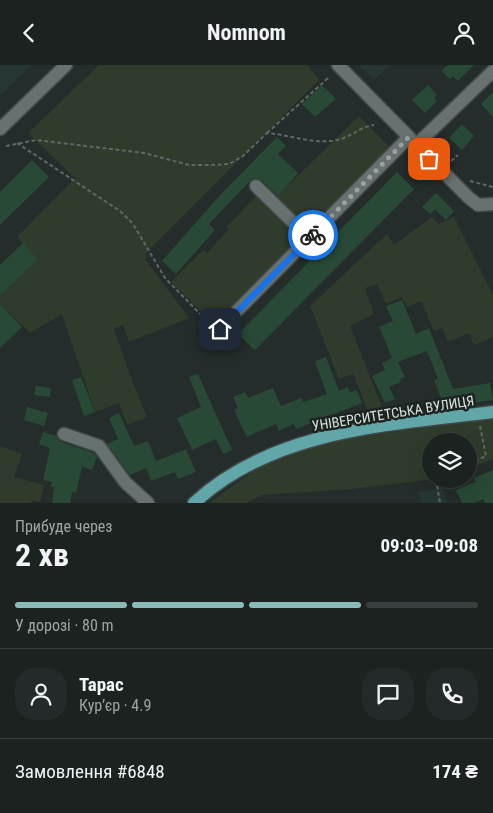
<!DOCTYPE html>
<html lang="uk">
<head>
<meta charset="utf-8">
<style>
  :root { --surface:#1b2220; --page:#242a29; --text:#f1f3f6; --muted:#a0a4a5; --line:#393f3e; --accent:#8bbbb9 }
  body { margin:0; font-family:"Roboto Condensed",sans-serif; background:var(--page); color:var(--text); height:100vh; display:flex; flex-direction:column; font-size:19px; white-space:nowrap }
  * { box-sizing:border-box; margin:0 }
  p { font-size:16px; color:var(--muted) }
  .icon { flex:none; width:28px; height:28px; fill:none; stroke:currentColor; stroke-width:2; stroke-linecap:round; stroke-linejoin:round }
  .map { position:relative; height:438px; overflow:hidden }
  .panel { display:flex; flex-direction:column; background:var(--surface); flex:1 }
  .panel>* { flex:none }
  .fabs { position:absolute; left:422px; top:368px; display:grid; gap:10px }
  .fabs a { display:grid; place-items:center; width:55px; height:55px; border-radius:50%; background:var(--surface); box-shadow:0 5px 20px #0002,0 0 0 1px var(--line); font-size:25px }
  .pin { position:absolute; display:grid; place-items:center; width:42px; height:42px; color:#fff; margin:-21px; border-radius:10px; box-shadow:0 2px 8px #0006 }
  .courier { position:absolute; display:grid; place-items:center; width:50px; height:50px; margin:-25px; border:4px solid #1a73e8; border-radius:50%; background:#fff; color:#222; box-shadow:0 1px 6px #0007 }
  .headline em { font-style:normal; font-weight:700 }
  .headline div { display:flex; flex-direction:column-reverse }
  .headline { display:flex; align-items:center; justify-content:space-between; height:85px; padding:0 15px }
  h1 { font-size:32px; font-weight:700; line-height:38px }
  .bar { display:grid; grid-template-columns:repeat(4,1fr); gap:8px 5px; align-content:center; height:60px; padding:0 15px }
  .bar i { height:6px; border-radius:4px; background:var(--line) }
  .bar .selected { background:var(--accent) }
  .bar p { grid-column:span 4 }
  .line { display:flex; align-items:center; gap:12px; padding:0 15px; border-top:1px solid var(--line) }
  .line div { flex:1 }
  .round { display:grid; place-items:center; flex:none; width:52px; height:52px; border-radius:20px; background:var(--page) }
  header { display:flex; justify-content:space-between; align-items:center; height:65px; padding:0 15px; background:var(--surface); font-size:22px; font-weight:700 }
  .map>svg:first-child { display:block }
  .built { fill:#263733 }
  .green { fill:#2f3b2b }
  .building { fill:#274935 }
  .lines { fill:none; stroke-linecap:round; stroke-linejoin:round }
  .minor-casing { stroke:#424b49; stroke-width:15 }
  .major-casing { stroke:#424b49; stroke-width:15 }
  .path { stroke:#5f6765; stroke-width:2; stroke-dasharray:4 2.5; stroke-linecap:butt }
  .minor { stroke:#67716f; stroke-width:12 }
  .major { stroke:#61a6a8; stroke-width:12 }
  .done { stroke:#9aa19f; stroke-width:5; stroke-dasharray:0 9 }
  .route { stroke:#1a73e8; stroke-width:6 }
  .labels { text-anchor:middle; dominant-baseline:central; stroke-width:5; stroke-linejoin:round; paint-order:stroke }
  .street-label { font-size:14px; fill:#dae0de; stroke:#1b2421 }
</style>
</head>
<body>
<header><svg class="icon" aria-label="back" viewBox="0 0 24 24"><path d="M15 5l-7 7 7 7"/></svg>Nomnom<svg class="icon" aria-label="person" viewBox="0 0 24 24"><circle cx="12" cy="8" r="4"/><path d="M4 21q1-7 8-7t8 7"/></svg></header>
<div class="map">
<svg width="493" height="438" viewBox="0 0 493 438">
  <rect width="100%" height="100%" fill="#242d2b"/>
  <g class="built">
    <polygon points="0,0 31,0 0,31"/>
    <polygon points="359,0 390,0 374,15"/>
    <polygon points="442,423 447,438 422,438 418,427"/>
  </g>
  <g class="green">
    <polygon points="99,0 307,0 319,15 145,189 147,191 145,194 189,253 129,277 123,260 114,264 131,313 147,352 127,360 119,338 95,347 62,249 30,268 0,239 0,231 38,194 17,172 75,113 28,68"/>
    <polygon points="359,51 395,87 219,264 171,217 203,185 207,188 229,164 226,162 261,126 272,136"/>
    <polygon points="432,152 439,159 454,152 493,230 493,272 474,280 469,268 448,277 442,263 434,266 421,236 407,242 402,232 386,239 377,219 365,223 374,249 350,261 382,342 367,344 353,309 339,314 310,241 387,169 394,180"/>
    <polygon points="493,353 493,394 469,404 469,376 431,376 431,414 434,414 352,424 262,430 246,438 209,438 274,391 348,373"/>
    <polygon points="0,381 22,389 14,412 44,420 40,437 32,435 31,438 0,438"/>
  </g>
  <g class="building">
    <polygon points="448,0 474,0 458,16 453,11 450,14 441,6"/>
    <polygon points="322,20 336,34 315,52 302,39"/>
    <polygon points="428,20 437,30 434,33 437,36 425,48 412,35"/>
    <polygon points="493,27 493,52 481,39"/>
    <polygon points="462,59 474,71 462,85 449,73"/>
    <polygon points="277,72 286,81 278,89 298,108 278,131 261,115 255,113 251,115 209,159 215,165 176,209 162,196 221,129"/>
    <polygon points="32,95 49,112 0,160 0,127"/>
    <polygon points="397,107 414,124 255,285 238,269"/>
    <polygon points="436,128 454,146 446,155 435,144 430,149 422,142"/>
    <polygon points="23,178 38,194 0,231 0,200"/>
    <polygon points="402,235 416,269 429,263 453,324 490,318 493,335 470,338 467,329 443,338 434,315 438,314 427,286 398,297 405,312 400,314 401,317 389,322 395,334 385,338 372,311 385,305 382,298 392,293 379,262 393,256 386,241"/>
    <polygon points="0,239 22,262 0,283"/>
    <polygon points="326,292 339,326 348,322 350,327 357,325 362,338 296,364 294,359 279,366 276,359 247,372 234,345 238,343 233,332 245,327 248,333 273,323 281,341 301,333 303,337 327,329 315,296"/>
    <polygon points="198,309 232,385 223,389 216,374 192,385 177,353 201,342 189,312"/>
    <polygon points="81,312 95,347 84,351 72,315"/>
    <polygon points="36,321 51,323 50,332 34,330"/>
    <polygon points="27,342 48,348 44,361 24,355"/>
    <polygon points="119,348 134,381 148,376 156,396 186,384 196,407 178,414 175,407 151,416 146,403 130,410 107,379 118,374 109,353"/>
    <polygon points="43,367 56,371 61,377 94,388 97,392 92,405 82,402 76,428 72,427 70,438 52,438 54,422 51,422 52,417 43,415 50,383 39,379"/>
    <polygon points="493,405 493,438 485,438 483,434 474,438 462,438 456,425 476,417 474,413"/>
  </g>
  <g class="lines">
    <defs>
      <g id="minor">
        <polyline points="338,0 468,132 478,140 493,139"/>
        <polyline points="0,64 66,0"/>
        <polyline points="415,81 493,6"/>
        <polyline points="256,121 309,173"/>
        <polyline points="219,264 408,73"/>
        <polyline points="64,369 99,381 125,417 148,438"/>
      </g>
      <path id="major" d="M194,438C274,364 390,360 493,347"/>
    </defs>
    <use href="#minor" class="minor-casing"/>
    <use href="#major" class="major-casing"/>
    <g class="path">
      <polyline points="267,68 328,13"/>
      <polyline points="17,78 120,146 133,159 165,213 209,258"/>
      <path d="M6,81L36,75L144,88L189,100H212L229,99L243,91L267,68C292,70 316,81 341,74C353,70 361,62 374,60"/>
      <polyline points="451,96 458,90"/>
      <polyline points="470,116 493,122"/>
      <polyline points="469,399 486,391 480,361"/>
      <polyline points="436,414 440,438"/>
    </g>
    <use href="#minor" class="minor"/>
    <use href="#major" class="major"/>
  </g>
  <g class="lines">
    <polyline class="done" points="313,170 408,73 429,94"/>
    <polyline class="route" points="220,264 313,170"/>
  </g>
  <g class="labels">
    <g class="street-label">
      <text transform="translate(393 348) rotate(-9)">УНІВЕРСИТЕТСЬКА ВУЛИЦЯ</text>
    </g>
  </g>
</svg>
<div class="fabs">
<a><svg class="icon" aria-label="layers" viewBox="0 0 24 24"><path d="M12 4l9 5-9 5-9-5zM3 14l9 5 9-5"/></svg></a>
</div>
<div class="pin" style="left:429px;top:94px;background:#ea580c"><svg class="icon" aria-label="bag" viewBox="0 0 24 24"><path d="M5 8h14l-1 12H6zM9 8a3 3 0 0 1 6 0"/></svg></div>
<div class="pin" style="left:220px;top:264px;background:#1f2937"><svg class="icon" aria-label="home" viewBox="0 0 24 24"><path d="M3 11l9-7 9 7M6 9v11h12V9"/></svg></div>
<div class="courier" style="left:313px;top:170px"><svg class="icon" aria-label="bike" viewBox="0 0 24 24"><circle cx="6" cy="16" r="4"/><circle cx="18" cy="16" r="4"/><path d="M6 16l4-8h5l3 8M10 8l3 8H6M13 5h3"/></svg></div>
</div>
<section class="panel">
<div class="headline"><div><h1>2 хв</h1><p>Прибуде через</p></div><em>09:03–09:08</em></div>
<div class="bar"><i class="selected"></i><i class="selected"></i><i class="selected"></i><i></i><p>У дорозі · 80 m</p></div>
<div class="line" style="height:90px"><a class="round"><svg class="icon" aria-label="person" viewBox="0 0 24 24"><circle cx="12" cy="8" r="4"/><path d="M4 21q1-7 8-7t8 7"/></svg></a><div><b>Тарас</b><p>Кур’єр · 4.9</p></div><a class="round"><svg class="icon" aria-label="chat" viewBox="0 0 24 24"><path d="M4 5h16v11H9l-5 4z"/></svg></a><a class="round"><svg class="icon" aria-label="phone" viewBox="0 0 24 24"><path d="M5 4h4l2 5-3 2q2 4 5 5l2-3 5 2v4C11 20 4 13 5 4z"/></svg></a></div>
<div class="line" style="height:65px"><div>Замовлення #6848</div><b>174 ₴</b></div>
</section>
</body>
</html>
